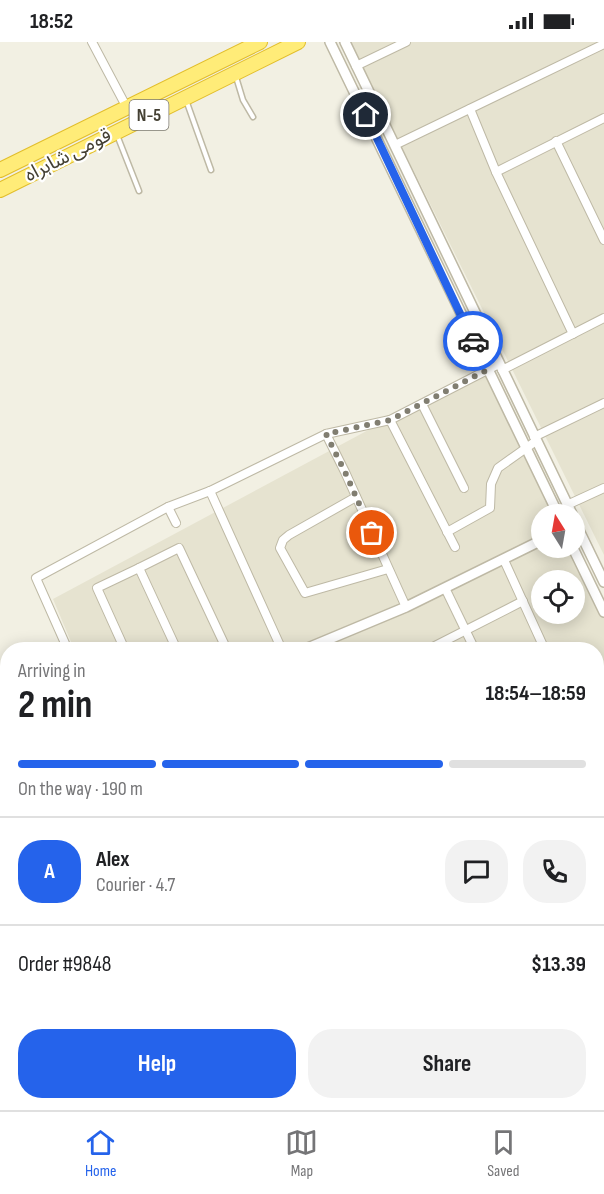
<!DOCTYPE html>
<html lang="en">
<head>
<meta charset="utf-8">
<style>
  :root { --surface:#fff; --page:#f2f2f2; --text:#202124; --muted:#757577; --line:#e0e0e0; --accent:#2563eb }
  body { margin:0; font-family:"Sofia Sans Condensed","Noto Sans Arabic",sans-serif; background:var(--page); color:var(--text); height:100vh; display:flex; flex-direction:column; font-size:22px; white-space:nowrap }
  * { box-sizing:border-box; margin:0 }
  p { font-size:20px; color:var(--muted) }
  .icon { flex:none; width:33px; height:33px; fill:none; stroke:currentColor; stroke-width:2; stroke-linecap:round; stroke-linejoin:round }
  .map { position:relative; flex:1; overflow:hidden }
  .drawer { position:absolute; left:0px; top:600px; width:604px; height:468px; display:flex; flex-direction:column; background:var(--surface); border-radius:24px 24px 0 0; box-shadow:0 3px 15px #0003 }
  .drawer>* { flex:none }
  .needle { width:39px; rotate:349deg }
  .tools { position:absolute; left:531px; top:462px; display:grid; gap:12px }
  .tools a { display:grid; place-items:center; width:54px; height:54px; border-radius:50%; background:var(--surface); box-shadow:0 3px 15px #0003; font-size:30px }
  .pin { position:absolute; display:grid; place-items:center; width:51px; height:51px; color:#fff; margin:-26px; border:3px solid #fff; border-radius:50%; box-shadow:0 2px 6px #0007 }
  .courier { position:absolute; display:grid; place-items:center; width:60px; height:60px; margin:-30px; border:4px solid #2563eb; border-radius:50%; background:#fff; color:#222; box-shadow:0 2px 8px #0007 }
  .headline em { font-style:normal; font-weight:700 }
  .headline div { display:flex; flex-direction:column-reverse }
  .headline { display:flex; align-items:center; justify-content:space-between; height:102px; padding:0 18px }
  h1 { font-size:39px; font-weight:700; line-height:45px }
  .bar { display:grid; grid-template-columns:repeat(4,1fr); gap:9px 6px; align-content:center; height:72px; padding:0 18px }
  .bar i { height:8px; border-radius:4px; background:var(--line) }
  .bar .on { background:var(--accent) }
  .bar p { grid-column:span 4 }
  .line { display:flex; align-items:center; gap:15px; padding:0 18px; border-top:2px solid var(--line) }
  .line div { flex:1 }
  .round { display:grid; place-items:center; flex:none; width:63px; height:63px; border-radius:24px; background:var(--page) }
  .primary-button { display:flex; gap:12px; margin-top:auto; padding:12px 18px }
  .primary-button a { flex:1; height:69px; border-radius:24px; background:var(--accent); color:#fff; font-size:24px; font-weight:700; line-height:69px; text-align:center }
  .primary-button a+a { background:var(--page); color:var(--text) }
  .status { display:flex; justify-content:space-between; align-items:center; height:42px; padding:0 30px; background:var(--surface); direction:ltr }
  .status svg { height:16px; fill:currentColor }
  .tabs { display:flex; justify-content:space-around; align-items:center; height:84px; border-top:2px solid var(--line); background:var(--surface); font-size:16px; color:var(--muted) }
  .tabs a { display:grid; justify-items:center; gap:3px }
  .tabs .on { color:var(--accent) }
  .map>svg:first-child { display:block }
  .residential { fill:#e6e3d0; fill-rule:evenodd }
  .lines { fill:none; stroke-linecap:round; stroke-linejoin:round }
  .service-casing { stroke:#beb9a5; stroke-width:7 }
  .minor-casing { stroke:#beb9a5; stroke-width:10 }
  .tertiary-casing { stroke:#beb9a5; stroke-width:12 }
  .trunk-casing { stroke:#e2be2c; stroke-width:16 }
  .service { stroke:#fff; stroke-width:4 }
  .minor { stroke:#fff; stroke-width:8 }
  .tertiary { stroke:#fff; stroke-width:9 }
  .trunk { stroke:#ffec78; stroke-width:14 }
  .done { stroke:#817e71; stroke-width:6; stroke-dasharray:0 10.8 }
  .route { stroke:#2563eb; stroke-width:8 }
  .labels { text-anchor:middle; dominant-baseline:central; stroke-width:4.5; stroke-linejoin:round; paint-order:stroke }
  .shield { fill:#fff; stroke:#7c7970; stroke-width:1.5 }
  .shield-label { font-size:18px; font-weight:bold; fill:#444033 }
  .street-label { font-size:20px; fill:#444033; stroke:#fff }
</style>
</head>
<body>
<div class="status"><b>18:52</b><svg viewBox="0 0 49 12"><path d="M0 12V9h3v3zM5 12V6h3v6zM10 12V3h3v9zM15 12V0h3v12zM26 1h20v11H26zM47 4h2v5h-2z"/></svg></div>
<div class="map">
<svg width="604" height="1068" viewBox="0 0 604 1068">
  <rect width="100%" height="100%" fill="#f2f0e3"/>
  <g class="residential">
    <polygon points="350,0 604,0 604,513"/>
    <path d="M486,325L558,472H542V506L574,505L604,566V1068H0V730L7,726L8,1060H597V608L74,607L53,557ZM542,538H574V572H542Z"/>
  </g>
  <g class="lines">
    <defs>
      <g id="service">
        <polyline points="236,35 243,58 253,75"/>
        <polyline points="186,58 211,128"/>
        <polyline points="117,93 139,149"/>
      </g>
      <g id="minor">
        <polyline points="92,0 127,66"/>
        <polyline points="356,24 406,0"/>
        <polyline points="470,67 496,130 573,292"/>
        <polyline points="556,99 604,198"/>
        <polyline points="395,103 604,2"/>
        <polyline points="496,130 604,76"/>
        <polyline points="502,328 604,276"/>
        <polyline points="422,362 464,446"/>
        <polyline points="390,378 455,505"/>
        <polyline points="326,392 345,430 406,565"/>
        <polyline points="534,395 604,361"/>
        <polyline points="210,449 282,608"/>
        <polyline points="356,455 289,493 283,498 280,506 305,551 388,527"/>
        <polyline points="567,463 604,446"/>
        <polyline points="168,465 176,481"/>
        <polyline points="447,490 490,466 491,442 498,426 536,399"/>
        <polyline points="504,518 545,608"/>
        <polyline points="445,546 475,608"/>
        <polyline points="68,608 36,536 168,465 210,449 326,392 390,378 499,322"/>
        <polyline points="125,608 97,546 139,526"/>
        <polyline points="177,608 139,526 179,506 227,608"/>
        <polyline points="427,608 523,559"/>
        <polyline points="597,678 604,675"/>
        <polyline points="597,727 604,723"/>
        <polyline points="597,782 604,778"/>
        <polyline points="597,841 604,838"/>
        <polyline points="0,847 8,843"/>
        <polyline points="0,887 8,884"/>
        <polyline points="597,914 604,922"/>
        <polyline points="0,991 8,988"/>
        <polyline points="597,1002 604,1017"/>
        <polyline points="210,1060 214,1068"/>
        <polyline points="360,1060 364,1068"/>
        <polyline points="412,1060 415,1068"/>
        <polyline points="522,1060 525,1068"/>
        <polyline points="105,1068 121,1060"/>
        <polyline points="187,1068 203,1060"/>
        <polyline points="423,1068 440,1060"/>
      </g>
      <g id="tertiary">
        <polyline points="330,0 558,472"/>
        <polyline points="345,0 572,472"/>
        <polyline points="574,478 604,540"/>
        <polyline points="573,506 604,570"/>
        <polyline points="303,608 406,565 542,498"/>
        <polyline points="0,723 8,720"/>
        <polyline points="0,913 8,930"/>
        <polyline points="0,1054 8,1050"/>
        <polyline points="67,1060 70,1068"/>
        <polyline points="273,1060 276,1068"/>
      </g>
      <g id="trunk">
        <polyline points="0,128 260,0"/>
        <polyline points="0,148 298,0"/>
      </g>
    </defs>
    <use href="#service" class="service-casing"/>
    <use href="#minor" class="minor-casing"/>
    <use href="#tertiary" class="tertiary-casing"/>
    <use href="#trunk" class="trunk-casing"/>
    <use href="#service" class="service"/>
    <use href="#minor" class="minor"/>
    <use href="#tertiary" class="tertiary"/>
    <use href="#trunk" class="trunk"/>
  </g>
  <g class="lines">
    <polyline class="done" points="372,491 345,430 326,392 390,378 487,328 473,299"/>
    <polyline class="route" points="366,73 473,299"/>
  </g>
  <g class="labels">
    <rect class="shield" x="129.5" y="58" width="39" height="30" rx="4.5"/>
    <g class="shield-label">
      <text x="149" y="73">N-5</text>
    </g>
    <g class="street-label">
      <text transform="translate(68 113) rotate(-27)">قومی شاہراہ</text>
    </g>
  </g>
</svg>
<div class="tools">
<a><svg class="needle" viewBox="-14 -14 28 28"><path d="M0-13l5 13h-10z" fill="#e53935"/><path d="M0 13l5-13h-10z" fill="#757577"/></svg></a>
<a><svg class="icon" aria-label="locate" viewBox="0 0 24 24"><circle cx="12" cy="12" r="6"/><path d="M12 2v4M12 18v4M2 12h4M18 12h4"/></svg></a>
</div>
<div class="pin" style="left:372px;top:491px;background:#ea580c"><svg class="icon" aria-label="bag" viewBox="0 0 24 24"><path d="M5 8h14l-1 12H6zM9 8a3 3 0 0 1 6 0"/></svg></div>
<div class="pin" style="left:366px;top:73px;background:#1f2937"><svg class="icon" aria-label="home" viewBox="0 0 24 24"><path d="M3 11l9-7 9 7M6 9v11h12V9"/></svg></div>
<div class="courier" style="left:473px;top:299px"><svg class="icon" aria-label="car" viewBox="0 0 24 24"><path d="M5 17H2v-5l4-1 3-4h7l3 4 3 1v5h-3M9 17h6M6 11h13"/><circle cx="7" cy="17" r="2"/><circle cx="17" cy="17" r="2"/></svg></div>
<section class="drawer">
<div class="headline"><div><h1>2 min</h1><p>Arriving in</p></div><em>18:54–18:59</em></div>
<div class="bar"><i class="on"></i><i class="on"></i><i class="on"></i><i></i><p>On the way · 190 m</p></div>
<div class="line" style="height:108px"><b class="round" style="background:var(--accent);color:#fff">A</b><div><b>Alex</b><p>Courier · 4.7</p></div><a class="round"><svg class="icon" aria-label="chat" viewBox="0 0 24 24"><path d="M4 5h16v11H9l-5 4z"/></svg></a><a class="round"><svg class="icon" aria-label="phone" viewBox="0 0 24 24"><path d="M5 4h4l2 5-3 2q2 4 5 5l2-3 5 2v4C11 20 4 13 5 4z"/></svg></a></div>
<div class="line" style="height:78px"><div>Order #9848</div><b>$13.39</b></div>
<div class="primary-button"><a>Help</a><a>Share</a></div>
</section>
</div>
<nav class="tabs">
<a class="on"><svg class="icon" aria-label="home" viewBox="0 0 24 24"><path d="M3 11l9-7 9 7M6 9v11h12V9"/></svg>Home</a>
<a><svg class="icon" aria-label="map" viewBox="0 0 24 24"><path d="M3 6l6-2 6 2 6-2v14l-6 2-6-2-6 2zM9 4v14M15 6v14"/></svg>Map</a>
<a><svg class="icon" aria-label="saved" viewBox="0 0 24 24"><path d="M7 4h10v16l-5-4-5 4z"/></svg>Saved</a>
</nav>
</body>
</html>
